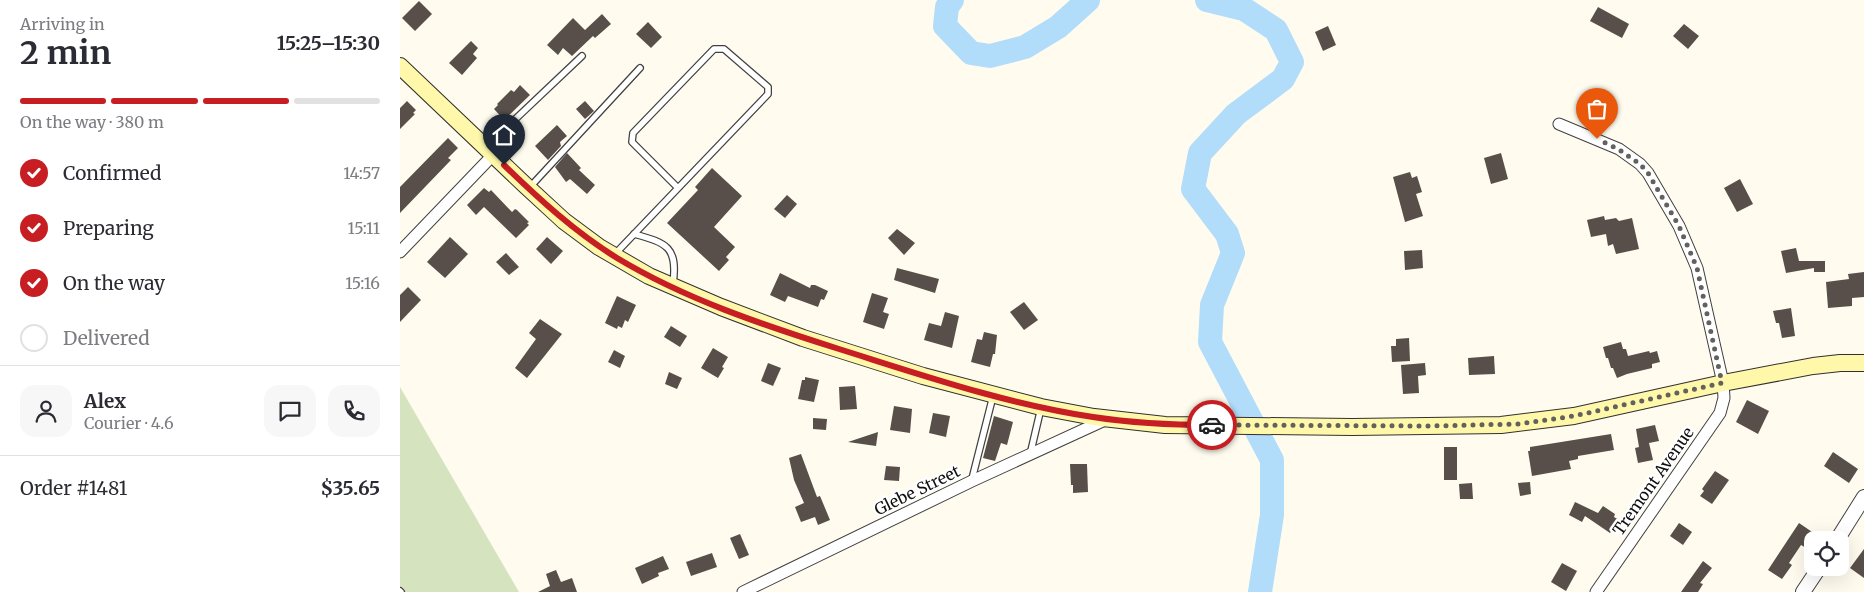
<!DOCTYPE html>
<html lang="en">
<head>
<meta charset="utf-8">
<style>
  :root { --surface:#fff; --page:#f7f7f7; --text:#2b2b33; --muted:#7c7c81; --line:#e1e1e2; --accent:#c61e22 }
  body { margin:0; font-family:Merriweather,serif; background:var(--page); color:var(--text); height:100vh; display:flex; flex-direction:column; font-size:19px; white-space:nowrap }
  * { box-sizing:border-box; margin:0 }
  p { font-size:16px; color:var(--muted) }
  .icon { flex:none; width:28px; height:28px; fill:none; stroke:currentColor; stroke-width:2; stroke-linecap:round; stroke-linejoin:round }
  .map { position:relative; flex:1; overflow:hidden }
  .panel { display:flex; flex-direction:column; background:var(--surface); width:400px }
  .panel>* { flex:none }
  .tools { position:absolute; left:1404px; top:531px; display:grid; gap:10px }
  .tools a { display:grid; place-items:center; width:45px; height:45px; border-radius:10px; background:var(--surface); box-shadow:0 5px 20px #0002; font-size:25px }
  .pin { position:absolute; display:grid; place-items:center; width:42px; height:42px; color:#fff; margin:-51px -21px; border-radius:50% 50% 50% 0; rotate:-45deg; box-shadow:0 0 5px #0007 }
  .pin .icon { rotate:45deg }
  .courier { position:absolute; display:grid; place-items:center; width:50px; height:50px; margin:-25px; border:4px solid #c61e22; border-radius:50%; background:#fff; color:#222; box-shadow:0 1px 6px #0007 }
  .headline em { font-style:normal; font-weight:700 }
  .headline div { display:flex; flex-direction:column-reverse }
  .headline { display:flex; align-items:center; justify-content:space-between; height:85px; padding:0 20px }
  h1 { font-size:32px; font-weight:700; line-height:38px }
  .bar { display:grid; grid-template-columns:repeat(4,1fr); gap:8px 5px; align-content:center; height:60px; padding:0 20px }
  .bar i { height:6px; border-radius:4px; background:var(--line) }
  .bar .on { background:var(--accent) }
  .bar p { grid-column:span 4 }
  .line { display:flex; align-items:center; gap:12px; padding:0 20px; border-top:1px solid var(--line) }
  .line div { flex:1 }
  .round { display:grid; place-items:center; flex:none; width:52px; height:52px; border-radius:15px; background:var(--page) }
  ol { padding:0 20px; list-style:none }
  li { display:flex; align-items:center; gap:15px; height:55px }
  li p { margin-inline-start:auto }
  li .icon { padding:5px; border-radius:50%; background:var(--accent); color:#fff; stroke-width:4 }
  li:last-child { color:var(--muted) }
  li i { width:28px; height:28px; border:2px solid var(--line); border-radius:50% }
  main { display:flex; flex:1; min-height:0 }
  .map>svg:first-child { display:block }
  .cemetery { fill:#d6e3bf }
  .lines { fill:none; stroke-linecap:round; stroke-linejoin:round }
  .river { stroke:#b1ddfa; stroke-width:24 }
  .building { fill:#584f4a }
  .service-casing { stroke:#414141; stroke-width:8 }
  .minor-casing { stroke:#414141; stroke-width:13 }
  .tertiary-casing { stroke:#414141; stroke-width:16 }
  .secondary-casing { stroke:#303030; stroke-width:18 }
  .service { stroke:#fff; stroke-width:5.5 }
  .minor { stroke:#fff; stroke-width:11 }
  .tertiary { stroke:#fff; stroke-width:14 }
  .secondary { stroke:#fff8aa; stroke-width:16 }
  .done { stroke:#62615d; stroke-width:5; stroke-dasharray:0 9 }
  .route { stroke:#c61e22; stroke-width:6 }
  .labels { text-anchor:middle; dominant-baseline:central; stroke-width:5; stroke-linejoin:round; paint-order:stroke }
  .street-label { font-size:16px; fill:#0e0e0e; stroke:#fff }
</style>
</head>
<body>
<main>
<section class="panel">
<div class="headline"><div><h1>2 min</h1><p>Arriving in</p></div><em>15:25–15:30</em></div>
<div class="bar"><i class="on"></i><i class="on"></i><i class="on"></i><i></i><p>On the way · 380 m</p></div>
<ol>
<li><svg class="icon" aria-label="check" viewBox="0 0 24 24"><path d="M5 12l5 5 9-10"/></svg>Confirmed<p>14:57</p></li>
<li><svg class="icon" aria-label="check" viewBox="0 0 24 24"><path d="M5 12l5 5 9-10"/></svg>Preparing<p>15:11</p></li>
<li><svg class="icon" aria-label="check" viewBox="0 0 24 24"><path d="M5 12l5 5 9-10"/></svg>On the way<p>15:16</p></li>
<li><i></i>Delivered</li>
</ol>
<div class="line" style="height:90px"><a class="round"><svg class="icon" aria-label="person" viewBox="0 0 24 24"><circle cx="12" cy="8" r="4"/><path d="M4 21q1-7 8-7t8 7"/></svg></a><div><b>Alex</b><p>Courier · 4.6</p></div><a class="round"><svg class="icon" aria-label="chat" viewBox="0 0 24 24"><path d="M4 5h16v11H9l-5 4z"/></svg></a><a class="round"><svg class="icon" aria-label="phone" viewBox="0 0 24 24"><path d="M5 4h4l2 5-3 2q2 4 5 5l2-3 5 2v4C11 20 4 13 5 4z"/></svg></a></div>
<div class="line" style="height:65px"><div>Order #1481</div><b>$35.65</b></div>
</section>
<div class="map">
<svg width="1464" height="592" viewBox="0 0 1464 592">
  <rect width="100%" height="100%" fill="#fffcef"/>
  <polygon class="cemetery" points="0,387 119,592 0,592"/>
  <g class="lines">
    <g class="river">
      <polyline points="552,0 547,7 545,26 571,53 590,56 625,47 658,27 688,0"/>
      <polyline points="807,0 844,9 876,30 892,62 883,79 836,114 800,153 793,189 827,234 833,253 812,305 810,342 872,460 872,515 860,592"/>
    </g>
  </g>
  <g class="building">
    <polygon points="19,1 32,14 15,31 2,18"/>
    <polygon points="1198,7 1229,24 1222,38 1190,21"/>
    <polygon points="202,14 211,24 195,38 193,36 172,56 163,48 158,55 147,45 173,18 185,30"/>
    <polygon points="248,22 262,37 251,48 236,34"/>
    <polygon points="1284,24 1299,36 1288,49 1273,36"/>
    <polygon points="928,26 936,45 923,51 915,32"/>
    <polygon points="71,41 78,48 73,54 77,58 62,75 49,63"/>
    <polygon points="120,85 130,95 104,120 94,109 98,105 97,104 111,90 114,92"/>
    <polygon points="7,101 16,110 13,113 15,114 0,129 0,108"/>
    <polygon points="185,101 194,111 185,119 176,109"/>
    <polygon points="157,125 167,136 160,142 161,146 148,160 135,146"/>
    <polygon points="48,138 58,148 48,158 51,160 0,213 0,187"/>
    <polygon points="167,153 181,168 179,170 195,185 187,194 170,179 166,182 155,167"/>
    <polygon points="1101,153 1108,179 1091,184 1084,158"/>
    <polygon points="312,168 342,196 314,227 335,247 326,257 329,260 319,271 267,223 298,190 295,187"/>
    <polygon points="1010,172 1012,178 1017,176 1022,192 1016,194 1023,216 1005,222 993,177"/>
    <polygon points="1340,179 1353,204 1337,212 1324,188"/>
    <polygon points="84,188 89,192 91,190 112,212 115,209 117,210 129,222 127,223 129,225 116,238 84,207 76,215 67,205"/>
    <polygon points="387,195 397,204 385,218 374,209"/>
    <polygon points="1204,216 1205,220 1216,218 1219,221 1232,218 1239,249 1216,254 1213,244 1208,246 1206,234 1191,237 1187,220"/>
    <polygon points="497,229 515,243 504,255 488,238"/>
    <polygon points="50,237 68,254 45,278 27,262"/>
    <polygon points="147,237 163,251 151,264 136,249"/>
    <polygon points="1396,248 1399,261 1425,261 1425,272 1414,272 1414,268 1386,273 1381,251"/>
    <polygon points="1022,250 1023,268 1005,270 1004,251"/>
    <polygon points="106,253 119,267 109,275 96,262"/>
    <polygon points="497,268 539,279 535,293 494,280"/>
    <polygon points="1464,272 1464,297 1452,298 1452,306 1428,308 1426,282 1449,279 1448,274"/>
    <polygon points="380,273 410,288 411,285 415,285 428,291 424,300 421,299 418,307 388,296 385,302 370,295"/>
    <polygon points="8,287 21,300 0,322 0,295"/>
    <polygon points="472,293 488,298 483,312 489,314 484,329 463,322"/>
    <polygon points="217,296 236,305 228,322 225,320 222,328 218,326 217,329 205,323"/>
    <polygon points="624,302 638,320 624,330 610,312"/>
    <polygon points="1391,308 1395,336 1382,338 1379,323 1376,323 1373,311"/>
    <polygon points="545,312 559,316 552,348 524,340 529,323 541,326"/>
    <polygon points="140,319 162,334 127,378 115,368 136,339 129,333"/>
    <polygon points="271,326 287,336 280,347 264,337"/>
    <polygon points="584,332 597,335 595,354 593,354 590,367 571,362 577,339 582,340"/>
    <polygon points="1009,338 1010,361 992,362 991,346 996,346 996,339"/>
    <polygon points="1221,342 1223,349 1226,349 1228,356 1249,351 1250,353 1257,351 1260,362 1252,364 1252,368 1227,374 1217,378 1213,368 1211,368 1208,358 1206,358 1203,347"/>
    <polygon points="313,348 328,357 322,367 324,368 318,378 301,368"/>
    <polygon points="214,350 225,356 220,368 208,362"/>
    <polygon points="1094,356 1095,374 1069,375 1068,358"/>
    <polygon points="368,363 381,368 373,386 361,381"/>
    <polygon points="1025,363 1026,375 1018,376 1019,393 1003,394 1001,365"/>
    <polygon points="269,372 282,378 277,389 265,384"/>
    <polygon points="405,377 419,380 414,402 398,399 402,380 405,380"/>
    <polygon points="455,386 457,409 440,410 439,387"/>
    <polygon points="1347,400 1369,411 1358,434 1336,422"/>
    <polygon points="494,406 512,409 510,433 490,430"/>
    <polygon points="533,413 550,416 546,437 529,433"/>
    <polygon points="594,416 613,422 607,445 601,443 595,461 583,458"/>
    <polygon points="413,418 427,419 426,430 413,429"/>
    <polygon points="1255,425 1259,441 1249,443 1253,460 1238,463 1235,448 1239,447 1236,429"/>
    <polygon points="478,432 476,446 448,442"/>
    <polygon points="1211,434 1214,450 1178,456 1178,459 1169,461 1171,469 1132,476 1128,451 1130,451 1130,447"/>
    <rect x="1044" y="447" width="13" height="33"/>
    <polygon points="1433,452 1458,469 1449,483 1424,466"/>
    <polygon points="401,454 417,497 420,496 430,520 418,525 415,517 401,522 395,507 404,503 394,480 389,458"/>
    <polygon points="670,464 687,464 688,492 673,493 673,485 671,485"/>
    <polygon points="486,466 500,467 499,481 484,480"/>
    <polygon points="1315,471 1329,480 1312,504 1300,496 1304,491 1302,489"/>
    <polygon points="1130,482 1131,494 1120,496 1118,483"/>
    <polygon points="1072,483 1073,499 1060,499 1059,484"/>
    <polygon points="1175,502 1198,513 1203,506 1215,514 1214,517 1219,520 1210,533 1185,516 1182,522 1169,515"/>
    <polygon points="1279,523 1292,532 1283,545 1270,536"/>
    <polygon points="1399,523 1418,536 1415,540 1412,540 1412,543 1408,549 1401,545 1389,563 1392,565 1382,579 1368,570"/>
    <polygon points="340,534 349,555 339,559 330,538"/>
    <polygon points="1464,549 1464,578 1450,568"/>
    <polygon points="312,553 317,567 291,576 286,562"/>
    <polygon points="263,556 269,569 258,573 259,576 242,584 235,568"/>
    <polygon points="1303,561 1312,568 1300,583 1303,584 1298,592 1281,592"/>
    <polygon points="1162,563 1177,571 1166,591 1151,582"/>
    <polygon points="156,570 161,582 172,578 177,592 138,592 150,586 146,574"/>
  </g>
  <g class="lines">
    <defs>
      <g id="service">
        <polyline points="87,146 182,56"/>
        <polyline points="130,187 240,68"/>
        <path d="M234,234C267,243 278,247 273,284"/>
        <polyline points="215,254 368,94 368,87 324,49 314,49 233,133 232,142 278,188"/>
        <polyline points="630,455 641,408"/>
        <polyline points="572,479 593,396"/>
        <polyline points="0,591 1,592"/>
      </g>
      <g id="minor">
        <polyline points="1159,124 1219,149 1240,164 1248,173 1279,226 1297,268 1323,383 1324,398 1320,413 1196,592"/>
        <polyline points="0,252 93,155"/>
        <polyline points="343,592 572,481 707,419"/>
      </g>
      <g id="tertiary">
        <polyline points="1437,540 1464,497"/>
        <polyline points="1403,592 1419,568"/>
      </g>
      <polyline id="secondary" points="0,66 126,186 164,221 199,247 249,276 321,307 403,338 523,376 641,407 694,417 765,425 952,427 1101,425 1174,416 1323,383 1413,366 1440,363 1464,363"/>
    </defs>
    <use href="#service" class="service-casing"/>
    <use href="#minor" class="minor-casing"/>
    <use href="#tertiary" class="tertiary-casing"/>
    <use href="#secondary" class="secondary-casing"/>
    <use href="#service" class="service"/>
    <use href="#minor" class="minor"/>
    <use href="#tertiary" class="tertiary"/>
    <use href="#secondary" class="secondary"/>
  </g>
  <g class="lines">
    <polyline class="done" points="812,425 1030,426 1118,424 1174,416 1322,383 1297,268 1279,226 1248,173 1240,164 1218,149 1197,139"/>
    <path class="route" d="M104,165C139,199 175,232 217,258C285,299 363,325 439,349C522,375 606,404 693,417C732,423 772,425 812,425"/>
  </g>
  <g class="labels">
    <g class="street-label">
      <text transform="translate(1253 481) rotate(-55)">Tremont Avenue</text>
      <text transform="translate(517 490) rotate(-26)">Glebe Street</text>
    </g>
  </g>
</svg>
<div class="tools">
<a><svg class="icon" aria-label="locate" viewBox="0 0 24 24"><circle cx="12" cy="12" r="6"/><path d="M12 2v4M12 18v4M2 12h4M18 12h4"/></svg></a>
</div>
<div class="pin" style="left:1197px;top:139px;background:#ea580c"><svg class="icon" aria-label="bag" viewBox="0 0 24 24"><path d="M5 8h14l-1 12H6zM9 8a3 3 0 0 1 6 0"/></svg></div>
<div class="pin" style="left:104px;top:165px;background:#1f2937"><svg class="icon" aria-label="home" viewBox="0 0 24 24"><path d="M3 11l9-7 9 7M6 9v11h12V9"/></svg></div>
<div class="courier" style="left:812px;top:425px"><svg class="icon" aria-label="car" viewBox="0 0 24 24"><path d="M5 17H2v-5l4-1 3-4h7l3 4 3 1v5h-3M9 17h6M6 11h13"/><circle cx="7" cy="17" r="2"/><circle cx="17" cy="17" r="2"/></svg></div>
</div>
</main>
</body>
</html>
